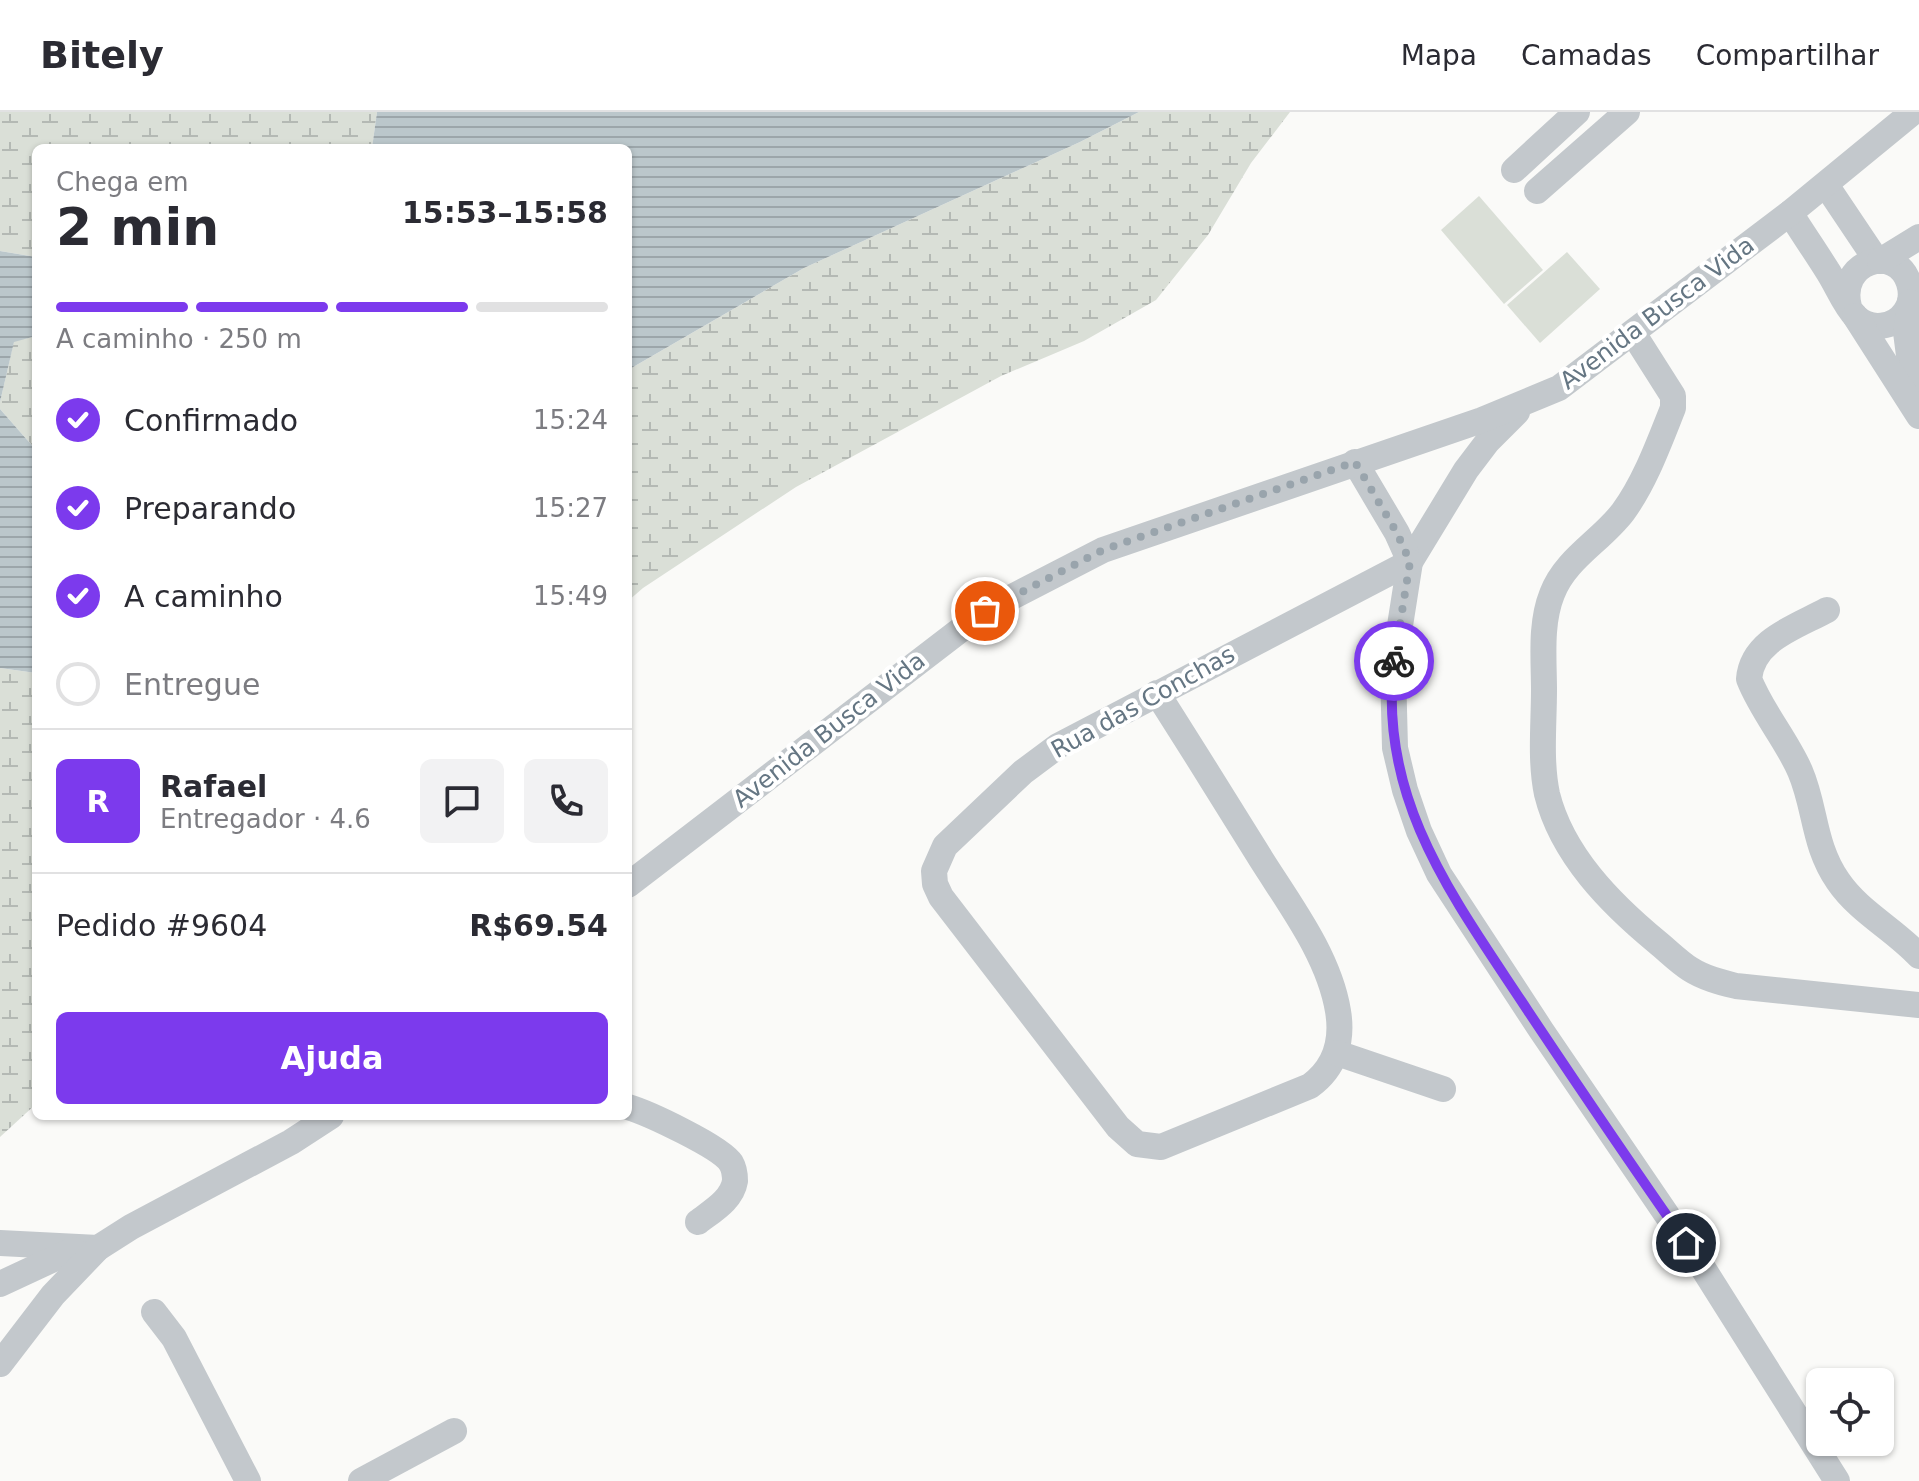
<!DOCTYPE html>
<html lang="pt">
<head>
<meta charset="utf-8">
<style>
  :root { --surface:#fff; --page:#f2f2f3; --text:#2b2b33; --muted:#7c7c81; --line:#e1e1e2; --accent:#7c3aed }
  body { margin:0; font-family:"DejaVu Sans",sans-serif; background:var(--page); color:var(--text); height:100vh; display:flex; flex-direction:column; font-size:30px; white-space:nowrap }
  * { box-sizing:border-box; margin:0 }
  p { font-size:26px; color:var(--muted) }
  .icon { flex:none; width:44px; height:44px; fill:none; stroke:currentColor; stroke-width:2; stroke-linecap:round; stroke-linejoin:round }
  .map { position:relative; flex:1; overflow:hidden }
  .drawer { position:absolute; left:32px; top:32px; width:600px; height:976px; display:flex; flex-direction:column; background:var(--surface); border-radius:12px; box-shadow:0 2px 6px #0004 }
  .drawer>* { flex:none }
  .fabs { position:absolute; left:1806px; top:1256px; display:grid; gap:16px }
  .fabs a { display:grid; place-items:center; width:88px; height:88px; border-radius:12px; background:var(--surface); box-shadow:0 2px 6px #0004; font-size:40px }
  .pin { position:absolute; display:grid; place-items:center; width:68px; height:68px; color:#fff; margin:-34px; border:4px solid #fff; border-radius:50%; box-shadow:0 2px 8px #0007 }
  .courier { position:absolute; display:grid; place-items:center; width:80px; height:80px; margin:-40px; border:6px solid #7c3aed; border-radius:50%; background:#fff; color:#222; box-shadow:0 2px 10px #0007 }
  .head em { font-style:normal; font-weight:800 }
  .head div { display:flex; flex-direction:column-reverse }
  .head { display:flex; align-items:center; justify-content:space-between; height:136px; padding:0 24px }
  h1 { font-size:52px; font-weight:800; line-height:60px }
  .bar { display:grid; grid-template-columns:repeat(4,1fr); gap:12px 8px; align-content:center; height:96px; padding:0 24px }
  .bar i { height:10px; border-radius:6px; background:var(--line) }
  .bar .current { background:var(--accent) }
  .bar p { grid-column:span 4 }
  .line { display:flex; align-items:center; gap:20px; padding:0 24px; border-top:2px solid var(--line) }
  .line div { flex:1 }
  .round { display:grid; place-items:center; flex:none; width:84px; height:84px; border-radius:12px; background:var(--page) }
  ol { padding:0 24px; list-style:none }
  li { display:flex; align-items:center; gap:24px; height:88px }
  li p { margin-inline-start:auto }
  li .icon { padding:8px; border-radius:50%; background:var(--accent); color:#fff; stroke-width:4 }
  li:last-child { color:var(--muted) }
  li i { width:44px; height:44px; border:4px solid var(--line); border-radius:50% }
  .button { display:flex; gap:16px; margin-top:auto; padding:16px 24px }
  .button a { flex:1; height:92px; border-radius:12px; background:var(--accent); color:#fff; font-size:32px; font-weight:800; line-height:92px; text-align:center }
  header { display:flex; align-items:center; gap:48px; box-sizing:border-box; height:112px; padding:0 40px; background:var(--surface); border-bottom:2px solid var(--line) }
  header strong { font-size:38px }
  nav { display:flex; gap:44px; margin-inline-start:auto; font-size:28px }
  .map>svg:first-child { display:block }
  .wetland { fill:url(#wetland-marsh) }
  .pitch { fill:#dadfd7 }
  .water { fill:url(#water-rules) }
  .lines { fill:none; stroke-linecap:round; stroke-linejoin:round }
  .minor { stroke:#c3c8cc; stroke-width:26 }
  .done { stroke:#99a4ac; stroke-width:8; stroke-dasharray:0 14.4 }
  .route { stroke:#7c3aed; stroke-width:10 }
  .labels { text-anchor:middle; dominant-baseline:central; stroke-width:8; stroke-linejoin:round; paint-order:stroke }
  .street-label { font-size:24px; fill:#657683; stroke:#fff }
</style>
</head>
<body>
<header>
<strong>Bitely</strong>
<nav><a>Mapa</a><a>Camadas</a><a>Compartilhar</a></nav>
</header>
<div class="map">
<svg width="1919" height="1369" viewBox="0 0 1919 1369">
  <defs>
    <pattern id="wetland-marsh" width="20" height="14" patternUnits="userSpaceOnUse" patternTransform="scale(2)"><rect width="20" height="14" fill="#dadfd7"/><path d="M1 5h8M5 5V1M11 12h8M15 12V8" fill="none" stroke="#b4b9b4"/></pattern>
    <pattern id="water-rules" width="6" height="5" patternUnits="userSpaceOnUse" patternTransform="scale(2)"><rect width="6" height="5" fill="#bbc7cb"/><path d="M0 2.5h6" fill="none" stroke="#9ca6aa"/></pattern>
  </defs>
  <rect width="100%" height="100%" fill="#fafaf8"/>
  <g class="wetland">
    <polygon points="0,0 377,0 372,36 36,36 36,145 0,139"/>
    <polygon points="1139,0 1290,0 1251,51 1208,123 1156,188 1084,229 1001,264 796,375 643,476 628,489 628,258 804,156 1080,30"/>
    <polygon points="36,224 36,338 0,297 0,290 14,229"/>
    <polygon points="0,556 36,561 36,992 0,1025"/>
  </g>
  <g class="pitch">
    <polygon points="1479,84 1543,158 1504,192 1441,118"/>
    <polygon points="1567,140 1600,177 1540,231 1507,193"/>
  </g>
  <g class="water">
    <polygon points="377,0 1139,0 1080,30 804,156 628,258 628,36 372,36"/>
    <polygon points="0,139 36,145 36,224 14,230 0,290"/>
    <polygon points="0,297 36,338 36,561 0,556"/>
  </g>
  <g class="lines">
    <g class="minor">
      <polyline points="1514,58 1577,0"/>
      <polyline points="1826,73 1877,149"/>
      <polyline points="1537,79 1627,0"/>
      <path d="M1790,101C1802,120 1815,139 1827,158C1837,173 1844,193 1856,205C1870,219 1894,216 1905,200C1911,192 1912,181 1909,171C1896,131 1837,149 1849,195"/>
      <polyline points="1880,149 1919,125"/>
      <polyline points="1910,190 1906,220 1915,290"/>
      <polyline points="1855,204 1919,304"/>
      <path d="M1633,221L1673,284V296C1659,331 1645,370 1623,400C1601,429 1565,447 1552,482C1540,512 1544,547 1544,578C1544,612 1540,649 1547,682C1562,743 1611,792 1657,830C1668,839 1679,850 1690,857C1704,866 1720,870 1736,874L1919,893"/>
      <polyline points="1517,300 1488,329 1466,358 1410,450 1393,558 1395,636 1405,678 1419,719 1439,762 1541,918 1701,1153 1837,1369"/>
      <polyline points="1355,350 1397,421 1410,450"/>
      <path d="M1827,498C1796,515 1752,528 1749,567C1762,600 1786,627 1800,659C1816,696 1813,733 1838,769C1859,800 1894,817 1919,844"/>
      <path d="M1157,581C1192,636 1227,692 1261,747C1290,793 1329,844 1338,899C1343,929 1335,956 1310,974L1161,1035L1137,1032L1118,1015L941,785L935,772L934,759L945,734L1023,660L1058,634L1410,450"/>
      <polyline points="628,773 985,499 1103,438 1482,308 1559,276 1790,101 1913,0"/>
      <polyline points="1337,941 1443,977"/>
      <path d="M628,995C648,1001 721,1035 731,1051C734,1056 735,1065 735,1069C732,1088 712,1099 698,1110"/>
      <polyline points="0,1131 98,1136"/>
      <polyline points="0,1172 73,1138"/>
      <polyline points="154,1200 174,1226 248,1369"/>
      <polyline points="0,1252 53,1183 98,1136 131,1115 291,1030 331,1004"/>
      <polyline points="361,1369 454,1319"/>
    </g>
  </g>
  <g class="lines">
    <polyline class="done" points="985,499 1103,438 1355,350 1397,421 1410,450 1394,549"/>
    <path class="route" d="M1394,549C1377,689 1456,789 1528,899C1580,977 1633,1055 1686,1131"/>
  </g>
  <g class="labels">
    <g class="street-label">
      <text transform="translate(1657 201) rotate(-37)">Avenida Busca Vida</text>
      <text transform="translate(1143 590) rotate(-29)">Rua das Conchas</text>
      <text transform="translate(829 618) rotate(-38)">Avenida Busca Vida</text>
    </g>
  </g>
</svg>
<div class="fabs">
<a><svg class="icon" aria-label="locate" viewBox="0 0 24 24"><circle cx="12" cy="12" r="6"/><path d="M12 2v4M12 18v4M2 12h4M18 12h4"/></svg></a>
</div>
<div class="pin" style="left:985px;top:499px;background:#ea580c"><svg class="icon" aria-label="bag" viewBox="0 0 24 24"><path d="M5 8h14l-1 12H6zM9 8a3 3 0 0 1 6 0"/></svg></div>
<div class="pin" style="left:1686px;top:1131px;background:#1f2937"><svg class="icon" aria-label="home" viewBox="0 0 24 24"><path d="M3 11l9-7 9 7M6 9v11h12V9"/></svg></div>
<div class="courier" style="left:1394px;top:549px"><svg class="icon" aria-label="bike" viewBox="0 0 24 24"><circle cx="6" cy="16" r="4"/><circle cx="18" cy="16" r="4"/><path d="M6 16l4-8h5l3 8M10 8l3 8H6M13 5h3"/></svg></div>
<section class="drawer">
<div class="head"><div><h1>2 min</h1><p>Chega em</p></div><em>15:53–15:58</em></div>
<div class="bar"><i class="current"></i><i class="current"></i><i class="current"></i><i></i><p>A caminho · 250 m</p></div>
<ol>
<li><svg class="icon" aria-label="check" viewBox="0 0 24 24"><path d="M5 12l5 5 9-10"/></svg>Confirmado<p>15:24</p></li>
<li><svg class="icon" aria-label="check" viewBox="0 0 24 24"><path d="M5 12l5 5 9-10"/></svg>Preparando<p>15:27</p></li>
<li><svg class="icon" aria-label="check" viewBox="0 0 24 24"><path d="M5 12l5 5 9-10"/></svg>A caminho<p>15:49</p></li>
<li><i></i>Entregue</li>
</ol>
<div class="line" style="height:144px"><b class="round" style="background:var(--accent);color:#fff">R</b><div><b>Rafael</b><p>Entregador · 4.6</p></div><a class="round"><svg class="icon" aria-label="chat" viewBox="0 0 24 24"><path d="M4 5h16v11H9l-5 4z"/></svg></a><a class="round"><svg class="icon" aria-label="phone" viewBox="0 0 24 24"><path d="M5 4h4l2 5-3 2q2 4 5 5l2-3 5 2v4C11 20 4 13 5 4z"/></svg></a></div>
<div class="line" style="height:104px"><div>Pedido #9604</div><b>R$69.54</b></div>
<div class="button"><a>Ajuda</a></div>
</section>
</div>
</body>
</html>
